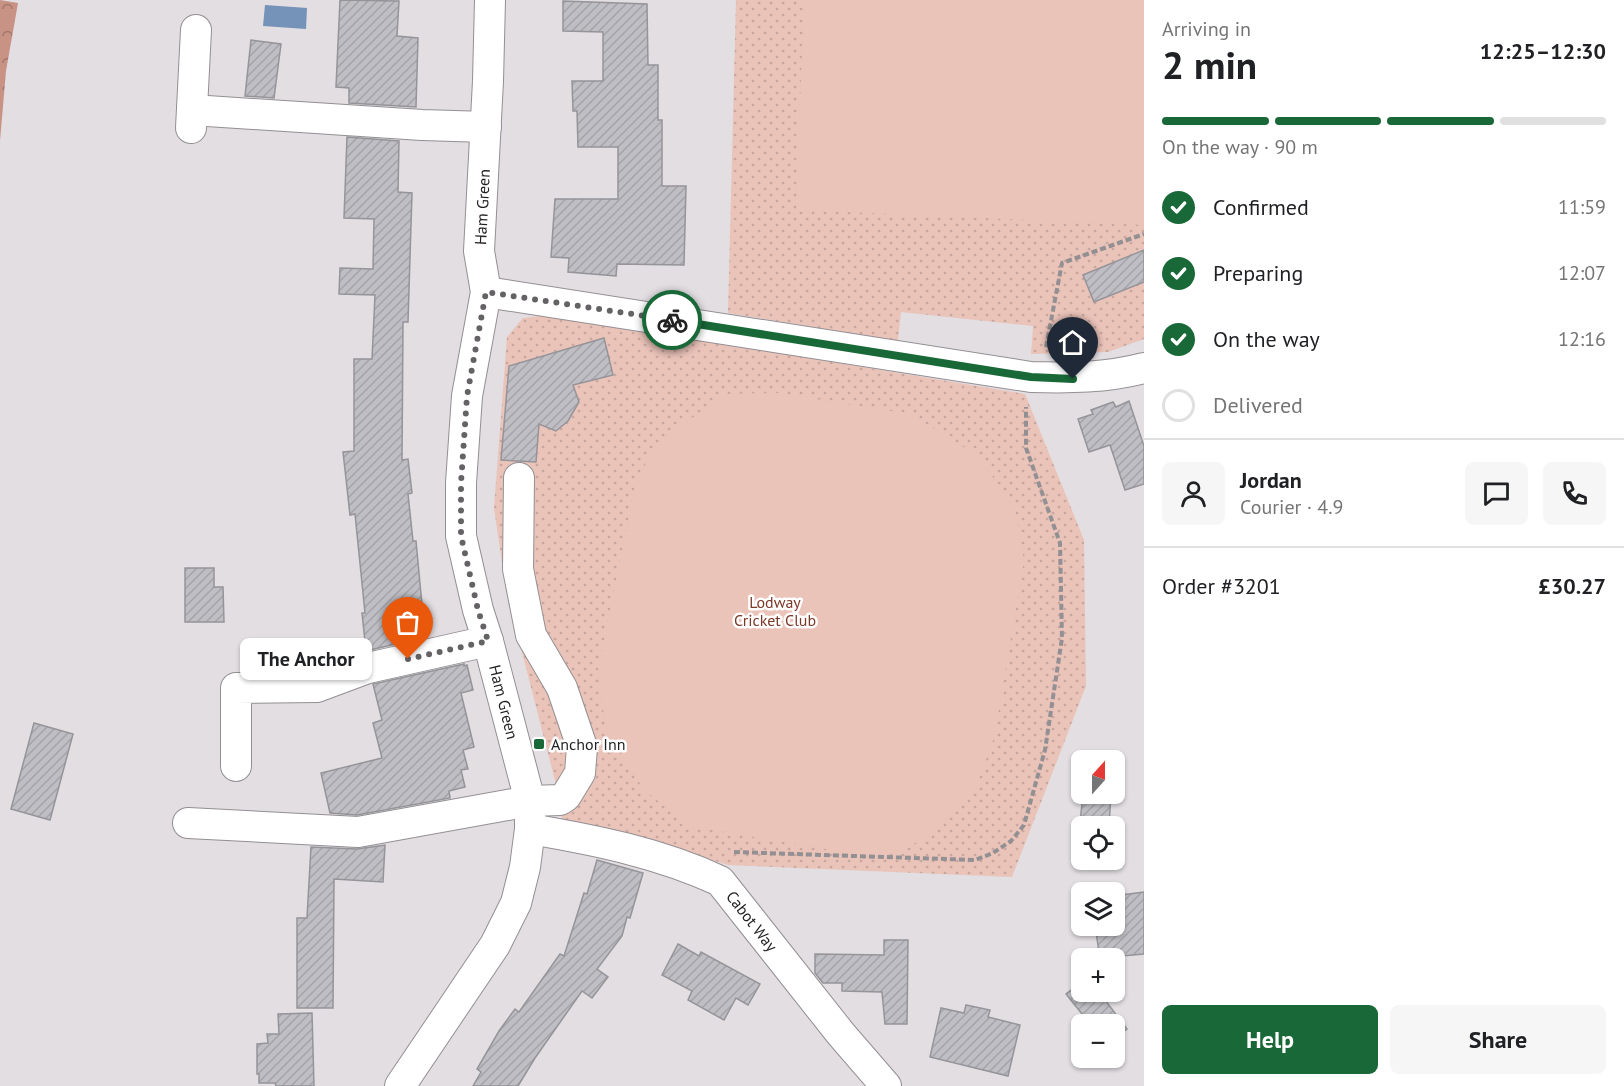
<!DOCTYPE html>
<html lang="en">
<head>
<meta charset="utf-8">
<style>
  :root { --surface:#fff; --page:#f6f6f6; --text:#202124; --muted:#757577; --line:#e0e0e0; --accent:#196837 }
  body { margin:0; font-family:"PT Sans",sans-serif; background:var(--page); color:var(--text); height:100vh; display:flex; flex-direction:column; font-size:22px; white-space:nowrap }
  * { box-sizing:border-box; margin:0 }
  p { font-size:20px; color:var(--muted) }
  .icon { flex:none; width:33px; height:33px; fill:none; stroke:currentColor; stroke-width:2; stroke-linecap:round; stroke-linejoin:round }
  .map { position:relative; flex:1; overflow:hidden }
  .side { display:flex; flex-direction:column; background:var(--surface); width:480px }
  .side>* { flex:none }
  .needle { width:39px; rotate:21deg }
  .controls { position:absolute; left:1071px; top:750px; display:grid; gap:12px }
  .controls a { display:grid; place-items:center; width:54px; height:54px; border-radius:9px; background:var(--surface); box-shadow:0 2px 4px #0004; font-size:30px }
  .pin { position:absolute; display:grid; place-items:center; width:51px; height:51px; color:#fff; margin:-62px -26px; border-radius:50% 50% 50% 0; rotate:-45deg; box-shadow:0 0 6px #0007 }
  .pin .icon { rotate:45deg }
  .courier { position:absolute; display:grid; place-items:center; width:60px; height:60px; margin:-30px; border:4px solid #196837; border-radius:50%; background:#fff; color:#222; box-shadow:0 2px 8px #0007 }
  .bubble { position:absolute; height:42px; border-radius:9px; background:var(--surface); box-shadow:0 2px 4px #0004; font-size:20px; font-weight:700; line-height:42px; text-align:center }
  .head em { font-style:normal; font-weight:700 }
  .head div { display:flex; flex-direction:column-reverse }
  .head { display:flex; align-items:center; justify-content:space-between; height:102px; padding:0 18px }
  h1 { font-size:39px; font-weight:700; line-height:45px }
  .bar { display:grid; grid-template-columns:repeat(4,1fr); gap:9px 6px; align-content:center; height:72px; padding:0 18px }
  .bar i { height:8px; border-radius:4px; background:var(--line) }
  .bar .active { background:var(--accent) }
  .bar p { grid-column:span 4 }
  .line { display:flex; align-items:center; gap:15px; padding:0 18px; border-top:2px solid var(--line) }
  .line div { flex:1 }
  .round { display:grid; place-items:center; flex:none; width:63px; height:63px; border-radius:9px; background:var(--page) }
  ol { padding:0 18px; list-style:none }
  li { display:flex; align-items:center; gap:18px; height:66px }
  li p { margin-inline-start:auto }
  li .icon { padding:6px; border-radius:50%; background:var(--accent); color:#fff; stroke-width:4 }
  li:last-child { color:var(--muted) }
  li i { width:33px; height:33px; border:3px solid var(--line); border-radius:50% }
  .cta { display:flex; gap:12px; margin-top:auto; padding:12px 18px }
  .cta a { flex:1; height:69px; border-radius:9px; background:var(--accent); color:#fff; font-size:24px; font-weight:700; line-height:69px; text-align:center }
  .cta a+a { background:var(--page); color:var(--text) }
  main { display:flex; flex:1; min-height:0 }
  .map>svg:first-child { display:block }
  .green { fill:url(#green-dots) }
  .forest { fill:url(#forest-crowns) }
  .pitch { fill:#eac3b9 }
  .water { fill:#7592b9 }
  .building { fill:url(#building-hatch); stroke:#959499; stroke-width:1.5 }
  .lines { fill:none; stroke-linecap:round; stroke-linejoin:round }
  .minor-casing { stroke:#938f93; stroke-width:32 }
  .path { stroke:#939093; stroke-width:4; stroke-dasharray:6 3; stroke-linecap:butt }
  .minor { stroke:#fff; stroke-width:30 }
  .done { stroke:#656265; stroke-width:6; stroke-dasharray:0 10.8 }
  .route { stroke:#196837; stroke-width:8 }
  .poi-dot { fill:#196837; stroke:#fff; stroke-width:2 }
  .labels { text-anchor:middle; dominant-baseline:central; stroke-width:5; stroke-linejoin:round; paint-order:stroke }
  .street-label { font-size:16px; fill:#211f21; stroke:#fff }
  .park-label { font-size:16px; fill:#7c3929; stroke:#fff }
  .poi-label { font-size:16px; fill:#211f21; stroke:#fff; text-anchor:start }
</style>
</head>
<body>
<main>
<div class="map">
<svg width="1144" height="1086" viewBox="0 0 1144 1086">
  <defs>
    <pattern id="green-dots" width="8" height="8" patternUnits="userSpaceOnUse" patternTransform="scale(1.5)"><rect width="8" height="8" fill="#eac3b9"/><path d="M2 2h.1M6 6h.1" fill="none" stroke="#c8a79f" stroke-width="1.8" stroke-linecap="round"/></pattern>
    <pattern id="forest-crowns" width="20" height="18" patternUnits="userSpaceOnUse" patternTransform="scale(1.5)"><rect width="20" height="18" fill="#c89285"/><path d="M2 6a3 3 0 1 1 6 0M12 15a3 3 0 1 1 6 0" fill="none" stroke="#a2776c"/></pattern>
    <pattern id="building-hatch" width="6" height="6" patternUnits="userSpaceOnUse" patternTransform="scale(1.5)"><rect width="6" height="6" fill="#bfbec4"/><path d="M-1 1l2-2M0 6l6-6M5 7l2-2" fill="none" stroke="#a4a3a8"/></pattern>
  </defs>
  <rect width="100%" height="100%" fill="#e2dee2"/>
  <g class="green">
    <polygon points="736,0 1144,0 1144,339 1108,352 1031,354 1033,326 901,312 898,341 728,313"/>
    <polygon points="549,315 1025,394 1084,540 1086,686 1012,877 728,865 653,842 562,820 560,800 506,590 494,508 507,337 523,318"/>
  </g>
  <polygon class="forest" points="0,0 18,3 6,71 0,141"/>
  <g class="pitch">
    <polygon points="804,0 1144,0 1144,225 796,210"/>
    <polygon points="778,393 910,414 978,456 1015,508 1024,561 994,738 973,795 928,838 878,858 689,826 644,790 606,730 598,671 637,476 665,437 726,394"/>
  </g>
  <polygon class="water" points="265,5 307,8 306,29 263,26"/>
  <g class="building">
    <polygon points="340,0 399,1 397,36 418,38 416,107 349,103 349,88 336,87"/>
    <polygon points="563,1 647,4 648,65 658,65 658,120 662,120 662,186 686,186 684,265 617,264 616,276 568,272 569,258 551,257 555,199 618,199 618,147 578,147 577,111 573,111 572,81 603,81 603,32 563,31"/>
    <polygon points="251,40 281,44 274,98 245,96"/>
    <polygon points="347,137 399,141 398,192 412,193 408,322 403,322 402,460 408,459 412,493 408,494 413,541 416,541 425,637 366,651 362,613 365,613 355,514 350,515 343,452 354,451 354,359 372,359 375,295 339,294 340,268 373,269 374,219 344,218"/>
    <polygon points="1144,250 1144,282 1094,302 1083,275"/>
    <polygon points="604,338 613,375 573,385 579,402 568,421 556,431 539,424 536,462 501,460 509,366"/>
    <polygon points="1129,401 1144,446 1144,484 1125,490 1110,445 1089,452 1078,419 1093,414 1091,410 1113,402 1116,407"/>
    <polygon points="185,568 214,568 214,587 223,587 224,622 185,622"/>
    <polygon points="464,664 464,666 467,665 473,690 461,693 474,747 463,750 468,769 461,770 465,787 449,791 450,798 357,815 330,813 321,773 382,758 373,723 382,720 373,684"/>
    <polygon points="34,723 73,734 50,820 11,809"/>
    <polygon points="1083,794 1111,794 1109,826 1080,823"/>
    <polygon points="385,845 383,882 334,879 333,1008 297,1008 297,918 307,918 311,847 357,849"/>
    <polygon points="597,860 643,873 630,918 627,917 622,936 597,969 608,977 592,998 582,991 535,1058 518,1086 473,1086 481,1072 477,1069 499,1031 515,1009 519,1012 560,954 564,956 584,893 587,894"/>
    <polygon points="1144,892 1144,954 1100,958 1095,926 1114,926 1114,896"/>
    <polygon points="884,940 908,940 907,1024 885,1024 882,992 842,991 842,983 823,983 815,973 815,954 884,955"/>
    <polygon points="678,944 699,956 701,952 760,984 748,1005 736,998 724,1020 688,1000 692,991 662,975"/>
    <polygon points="1082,982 1082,992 1099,992 1127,1029 1114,1038 1114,1024 1090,1024 1066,994"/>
    <polygon points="966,1005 990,1010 988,1017 1020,1025 1008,1076 930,1057 941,1008 964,1013"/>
    <polygon points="312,1013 314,1086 276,1086 275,1083 259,1083 259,1074 257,1074 257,1044 268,1043 267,1034 279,1034 278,1014"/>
  </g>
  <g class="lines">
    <defs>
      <g id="minor">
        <polyline points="192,110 422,125 486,127"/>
        <polyline points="191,128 196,30"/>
        <path d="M486,292L1031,377C1069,378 1106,378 1144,368"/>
        <polyline points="236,766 236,688 317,687 368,668 488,641"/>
        <polyline points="188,823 358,832 530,801 560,800 566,796 580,773 582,747 562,688 531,635 518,569 519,478"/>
        <path d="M530,829C595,840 660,853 720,881L841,1034L886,1086"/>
        <polyline points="400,1086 495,945 516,903 525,867 530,829 530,801 488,641 478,610 461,536 461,483 467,396 486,292 479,251 488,81 490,0"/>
      </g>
    </defs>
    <use href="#minor" class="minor-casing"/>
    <g class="path">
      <polyline points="1046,347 1062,263 1144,234"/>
      <polyline points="734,852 975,860 993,853 1011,841 1024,825 1045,750 1062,638 1060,543 1026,448 1026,407"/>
    </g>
    <use href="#minor" class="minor"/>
  </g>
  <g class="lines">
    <polyline class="done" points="408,659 488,641 478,610 461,536 461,483 467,396 486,292 672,320"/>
    <polyline class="route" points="672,320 1031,377 1073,379"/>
  </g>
  <rect class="poi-dot" x="533" y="738" width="12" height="12" rx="3"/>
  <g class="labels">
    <g class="street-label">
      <text transform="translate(482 207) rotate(-87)">Ham Green</text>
      <text transform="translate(504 702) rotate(76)">Ham Green</text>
      <text transform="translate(752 921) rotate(52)">Cabot Way</text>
    </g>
    <g class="park-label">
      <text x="775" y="602">Lodway<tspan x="775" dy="18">Cricket Club</tspan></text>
    </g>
    <g class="poi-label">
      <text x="551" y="744">Anchor Inn</text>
    </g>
  </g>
</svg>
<div class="controls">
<a><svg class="needle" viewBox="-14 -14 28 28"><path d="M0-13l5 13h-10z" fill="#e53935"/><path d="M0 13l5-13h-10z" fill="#757577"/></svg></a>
<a><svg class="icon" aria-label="locate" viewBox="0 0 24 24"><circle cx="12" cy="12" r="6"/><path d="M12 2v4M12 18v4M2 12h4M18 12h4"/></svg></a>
<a><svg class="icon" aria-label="layers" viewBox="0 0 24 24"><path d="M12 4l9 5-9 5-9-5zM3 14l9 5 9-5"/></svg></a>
<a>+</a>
<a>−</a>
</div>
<div class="pin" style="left:408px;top:659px;background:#ea580c"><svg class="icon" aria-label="bag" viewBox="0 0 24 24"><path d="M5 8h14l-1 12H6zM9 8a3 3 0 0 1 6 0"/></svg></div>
<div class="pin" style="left:1073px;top:379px;background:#1f2937"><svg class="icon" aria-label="home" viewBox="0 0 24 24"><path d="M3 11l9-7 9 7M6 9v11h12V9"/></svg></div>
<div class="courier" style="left:672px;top:320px"><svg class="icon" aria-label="bike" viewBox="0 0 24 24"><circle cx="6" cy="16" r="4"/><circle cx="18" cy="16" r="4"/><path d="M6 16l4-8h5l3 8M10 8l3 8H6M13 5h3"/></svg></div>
<div class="bubble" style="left:240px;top:638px;width:132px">The Anchor</div>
</div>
<section class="side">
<div class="head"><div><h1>2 min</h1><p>Arriving in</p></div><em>12:25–12:30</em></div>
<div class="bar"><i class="active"></i><i class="active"></i><i class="active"></i><i></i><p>On the way · 90 m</p></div>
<ol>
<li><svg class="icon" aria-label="check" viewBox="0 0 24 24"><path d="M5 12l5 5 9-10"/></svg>Confirmed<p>11:59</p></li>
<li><svg class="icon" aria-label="check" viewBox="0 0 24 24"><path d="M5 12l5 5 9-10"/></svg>Preparing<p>12:07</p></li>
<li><svg class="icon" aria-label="check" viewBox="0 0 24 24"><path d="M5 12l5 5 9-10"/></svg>On the way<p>12:16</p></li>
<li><i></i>Delivered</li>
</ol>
<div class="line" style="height:108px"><a class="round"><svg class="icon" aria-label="person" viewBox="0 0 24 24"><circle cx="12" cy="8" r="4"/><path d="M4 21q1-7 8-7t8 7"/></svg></a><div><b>Jordan</b><p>Courier · 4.9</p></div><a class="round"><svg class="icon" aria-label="chat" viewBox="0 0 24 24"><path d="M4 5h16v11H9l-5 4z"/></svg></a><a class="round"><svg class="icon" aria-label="phone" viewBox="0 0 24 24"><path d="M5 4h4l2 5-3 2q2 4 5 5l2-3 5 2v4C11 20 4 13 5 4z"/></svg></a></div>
<div class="line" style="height:78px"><div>Order #3201</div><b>£30.27</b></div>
<div class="cta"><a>Help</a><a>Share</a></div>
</section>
</main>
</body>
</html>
